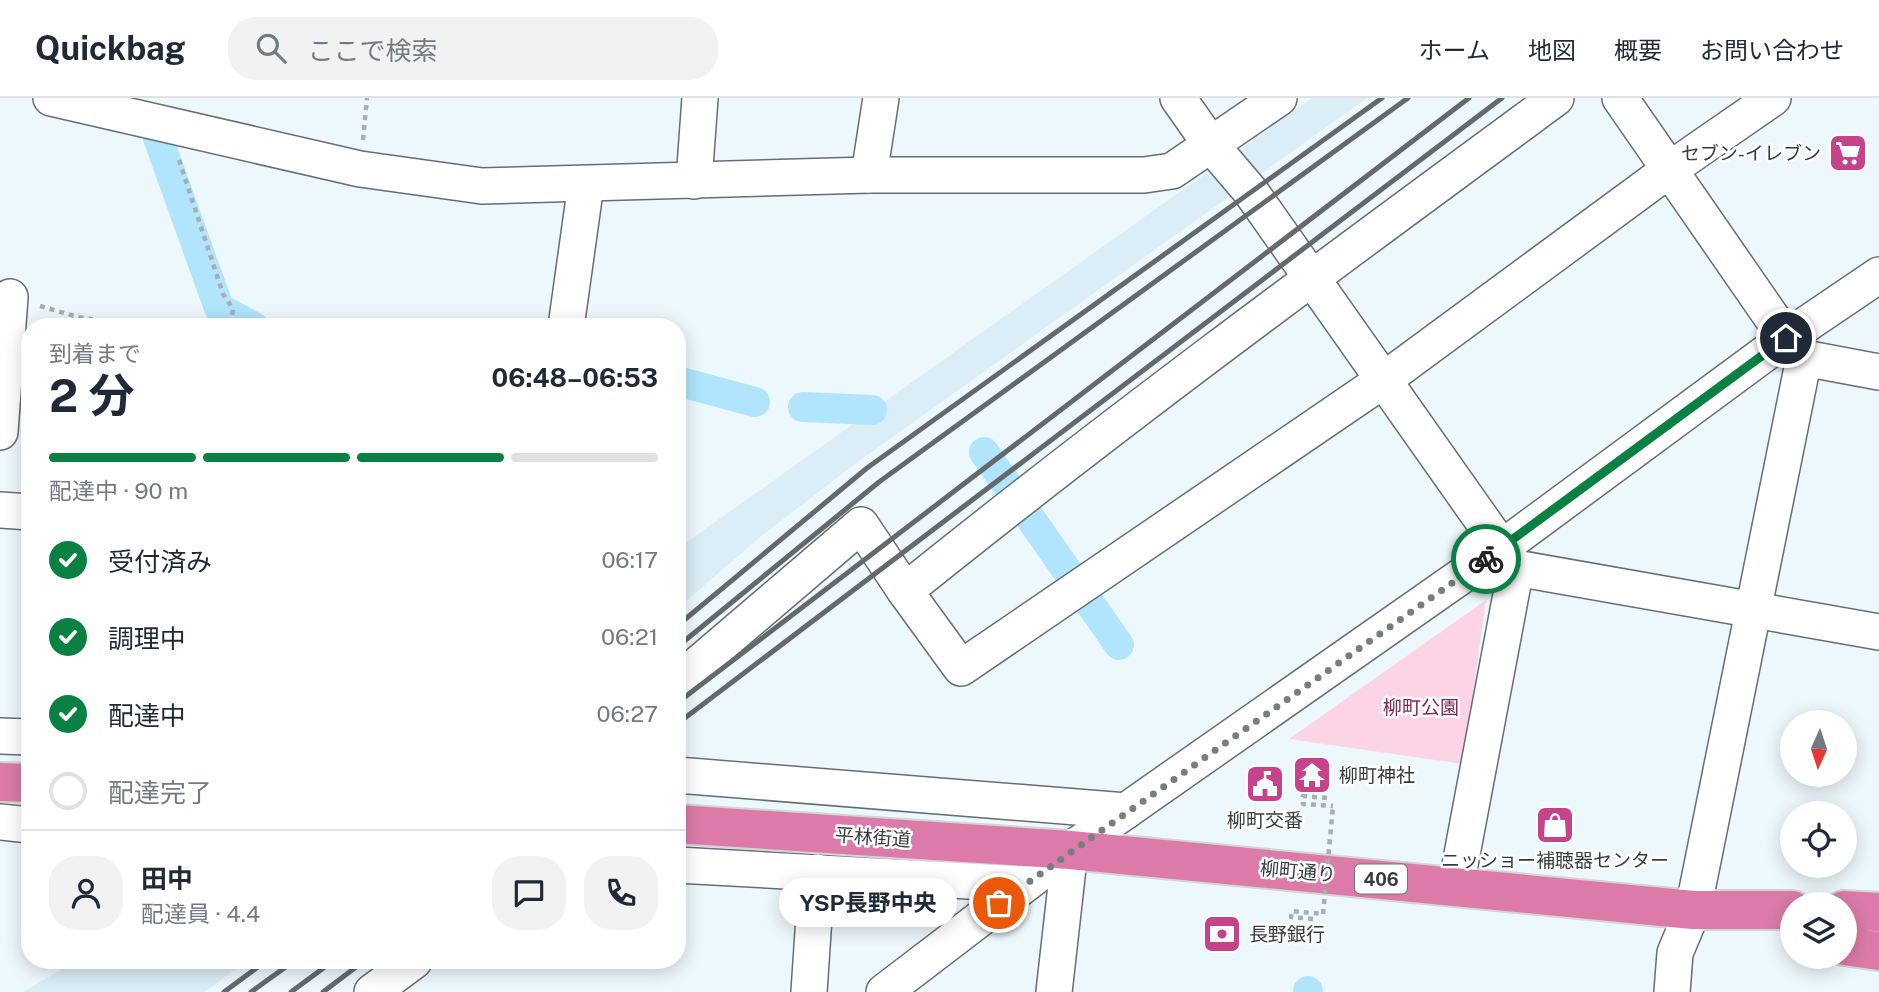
<!DOCTYPE html>
<html lang="ja">
<head>
<meta charset="utf-8">
<style>
  :root { --surface:#fff; --page:#f2f2f3; --text:#1f2937; --muted:#747a83; --line:#e0e1e3; --accent:#0b8043 }
  body { margin:0; font-family:"Public Sans","Noto Sans JP",sans-serif; background:var(--page); color:var(--text); height:100vh; display:flex; flex-direction:column; font-size:26px; white-space:nowrap }
  * { box-sizing:border-box; margin:0 }
  p { font-size:23px; color:var(--muted) }
  .icon { flex:none; width:38px; height:38px; fill:none; stroke:currentColor; stroke-width:2; stroke-linecap:round; stroke-linejoin:round }
  .map { position:relative; flex:1; overflow:hidden }
  .drawer { position:absolute; left:21px; top:220px; width:665px; height:651px; display:flex; flex-direction:column; background:var(--surface); border-radius:28px; box-shadow:0 4px 18px #0003 }
  .drawer>* { flex:none }
  .needle { width:46px; rotate:183deg }
  .controls { position:absolute; left:1780px; top:612px; display:grid; gap:14px }
  .controls a { display:grid; place-items:center; width:77px; height:77px; border-radius:50%; background:var(--surface); box-shadow:0 4px 18px #0003; font-size:35px }
  .pin { position:absolute; display:grid; place-items:center; width:60px; height:60px; color:#fff; margin:-30px; border:4px solid #fff; border-radius:50%; box-shadow:0 2px 7px #0007 }
  .courier { position:absolute; display:grid; place-items:center; width:70px; height:70px; margin:-35px; border:5px solid #0b8043; border-radius:50%; background:#fff; color:#222; box-shadow:0 2px 9px #0007 }
  .bubble { position:absolute; height:49px; border-radius:24px; background:var(--surface); box-shadow:0 4px 18px #0003; font-size:23px; font-weight:700; line-height:49px; text-align:center }
  .summary em { font-style:normal; font-weight:700 }
  .summary div { display:flex; flex-direction:column-reverse }
  .summary { display:flex; align-items:center; justify-content:space-between; height:119px; padding:0 28px }
  h1 { font-size:46px; font-weight:700; line-height:52px }
  .bar { display:grid; grid-template-columns:repeat(4,1fr); gap:10px 7px; align-content:center; height:84px; padding:0 28px }
  .bar i { height:9px; border-radius:5px; background:var(--line) }
  .bar .current { background:var(--accent) }
  .bar p { grid-column:span 4 }
  .line { display:flex; align-items:center; gap:18px; padding:0 28px; border-top:2px solid var(--line) }
  .line div { flex:1 }
  .round { display:grid; place-items:center; flex:none; width:74px; height:74px; border-radius:28px; background:var(--page) }
  ol { padding:0 28px; list-style:none }
  li { display:flex; align-items:center; gap:21px; height:77px }
  li p { margin-inline-start:auto }
  li .icon { padding:7px; border-radius:50%; background:var(--accent); color:#fff; stroke-width:4 }
  li:last-child { color:var(--muted) }
  li i { width:38px; height:38px; border:4px solid var(--line); border-radius:50% }
  header { display:flex; align-items:center; gap:42px; box-sizing:border-box; height:98px; padding:0 35px; background:var(--surface); border-bottom:2px solid var(--line) }
  header strong { font-size:33px }
  nav { display:flex; gap:38px; margin-inline-start:auto; font-size:24px }
  .search { width:490px; height:63px; background:var(--page); display:flex; align-items:center; gap:18px; box-sizing:border-box; padding:0 24px; border-radius:28px; color:var(--muted); font-size:26px }
  .map>svg:first-child { display:block }
  .built { fill:#dbedf6 }
  .green { fill:#fdd4e5 }
  .lines { fill:none; stroke-linecap:round; stroke-linejoin:round }
  .canal { stroke:#b0e5fd; stroke-width:30 }
  .minor-casing { stroke:#656e73; stroke-width:38 }
  .highway-casing { stroke:#d3d4d4; stroke-width:42 }
  .path { stroke:#a7afb3; stroke-width:4.5; stroke-dasharray:5 5; stroke-linecap:butt }
  .minor { stroke:#fff; stroke-width:35 }
  .highway { stroke:#dc7ba9; stroke-width:38 }
  .rail { stroke:#64696c; stroke-width:5 }
  .path-bridge { stroke:#a7afb3; stroke-width:4.5; stroke-dasharray:5 5; stroke-linecap:butt }
  .done { stroke:#777d80; stroke-width:7; stroke-dasharray:0 12.6 }
  .route { stroke:#0b8043; stroke-width:9 }
  .labels { text-anchor:middle; dominant-baseline:central; stroke-width:5; stroke-linejoin:round; paint-order:stroke }
  .shield { fill:#fff; stroke:#737677; stroke-width:2 }
  .shield-label { font-size:18px; font-weight:bold; fill:#373b3d }
  .poi-label { font-size:19px; fill:#373b3d; stroke:#fff; text-anchor:start }
  .park-label { font-size:19px; fill:#812557; stroke:#fff }
  .street-label { font-size:19px; fill:#373b3d; stroke:#fff }
</style>
</head>
<body>
<header>
<strong>Quickbag</strong>
<div class="search"><svg class="icon" aria-label="search" viewBox="0 0 24 24"><circle cx="10" cy="10" r="6"/><path d="M15 15l6 6"/></svg>ここで検索</div>
<nav><a>ホーム</a><a>地図</a><a>概要</a><a>お問い合わせ</a></nav>
</header>
<div class="map">
<svg width="1879" height="894" viewBox="0 0 1879 894">
  <rect width="100%" height="100%" fill="#edf8fd"/>
  <g class="built">
    <polygon points="1312,0 1367,0 859,363 760,439 677,511 677,451"/>
    <polygon points="76,863 247,863 204,894 23,894"/>
  </g>
  <polygon class="green" points="1486,502 1463,666 1289,641"/>
  <g class="lines">
    <g class="canal">
      <polyline points="158,40 219,210 254,229"/>
      <polyline points="677,283 755,304"/>
      <polyline points="803,309 872,312"/>
      <polyline points="984,354 1119,547"/>
      <polyline points="1308,894 1308,893"/>
    </g>
    <defs>
      <g id="minor">
        <polyline points="51,0 360,71 482,88 869,77 1144,77 1172,73 1279,0"/>
        <polyline points="1178,0 1211,47 1251,94 1516,470 1879,534"/>
        <path d="M1556,0C1337,161 1117,322 905,493L961,570L1385,281L1669,72L1773,0"/>
        <polyline points="1620,0 1786,240 1804,260 1879,274"/>
        <polyline points="869,77 881,0"/>
        <polyline points="694,83 700,0"/>
        <polyline points="566,229 586,86"/>
        <polyline points="0,334 10,199"/>
        <polyline points="0,412 30,414"/>
        <polyline points="677,584 861,427 905,493"/>
        <polyline points="0,638 30,639"/>
        <polyline points="677,677 1126,713"/>
        <polyline points="0,724 30,727"/>
        <polyline points="677,767 1024,786"/>
        <polyline points="1456,788 1516,470"/>
        <polyline points="372,894 414,863"/>
        <polyline points="809,894 817,774"/>
        <polyline points="884,894 1070,752 1500,451 1786,240 1879,177"/>
        <polyline points="1054,894 1070,752"/>
        <polyline points="1672,894 1675,855 1693,812 1804,260"/>
      </g>
      <g id="highway">
        <polyline points="0,684 30,685"/>
        <polyline points="677,726 1070,752 1693,812 1792,812"/>
        <polyline points="1844,812 1879,814"/>
        <polyline points="1844,848 1879,853"/>
      </g>
    </defs>
    <use href="#minor" class="minor-casing"/>
    <use href="#highway" class="highway-casing"/>
    <g class="path">
      <polyline points="363,42 367,0"/>
      <polyline points="179,62 223,196 233,211 230,229"/>
      <polyline points="40,208 78,219 141,229"/>
      <polyline points="1327,700 1303,698 1303,706 1333,708"/>
      <polyline points="1313,821 1291,819 1292,813 1323,816"/>
    </g>
    <use href="#minor" class="minor"/>
    <use href="#highway" class="highway"/>
    <g class="rail">
      <polyline points="677,528 867,370 1382,0"/>
      <polyline points="677,549 879,384 1408,0"/>
      <polyline points="677,605 1469,0"/>
      <polyline points="677,626 1502,0"/>
      <polyline points="224,894 266,863"/>
      <polyline points="251,894 294,863"/>
      <polyline points="291,894 333,863"/>
      <polyline points="323,894 364,863"/>
    </g>
    <polyline class="path-bridge" points="1323,816 1333,708"/>
  </g>
  <g class="lines">
    <polyline class="done" points="999,805 1486,461"/>
    <polyline class="route" points="1486,461 1786,240"/>
  </g>
  <defs>
    <symbol id="supermarket-square" viewBox="-11 -11 22 22"><rect x="-9" y="-9" width="18" height="18" rx="4" fill="#c64389" stroke="#fff"/><path d="M-6-5.5h2.5l.6 2H6L4.5 2H-2.5L-4.4-4H-6ZM-1.5 3.2a1.3 1.3 0 1 0 .1 0ZM3 3.2a1.3 1.3 0 1 0 .1 0Z" fill="#fff"/></symbol>
    <symbol id="temple-square" viewBox="-11 -11 22 22"><rect x="-9" y="-9" width="18" height="18" rx="4" fill="#c64389" stroke="#fff"/><path d="M0-6L5-2H3V0L6.5 2.5H4V6H1.5V3h-3V6H-4V2.5H-6.5L-3 0V-2H-5Z" fill="#fff"/></symbol>
    <symbol id="civic-square" viewBox="-11 -11 22 22"><rect x="-9" y="-9" width="18" height="18" rx="4" fill="#c64389" stroke="#fff"/><path d="M-.6-6.5H3V-4.5H.6V-3L4-1V1h2V6H-6V1h2V-1L-.6-3ZM-1.2 2.5V6h2.4V2.5Z" fill="#fff"/></symbol>
    <symbol id="shop-square" viewBox="-11 -11 22 22"><rect x="-9" y="-9" width="18" height="18" rx="4" fill="#c64389" stroke="#fff"/><path d="M-5-2.5h2.3a2.7 3.5 0 0 1 5.4 0H5L5.5 6h-11ZM-1.5-2.5h3a1.5 2.3 0 0 0-3 0Z" fill="#fff"/></symbol>
    <symbol id="bank-square" viewBox="-11 -11 22 22"><rect x="-9" y="-9" width="18" height="18" rx="4" fill="#c64389" stroke="#fff"/><path d="M-6-4H6V4H-6ZM0-2.3a2.3 2.3 0 1 0 0 4.6a2.3 2.3 0 1 0 0-4.6Z" fill="#fff"/></symbol>
  </defs>
  <g fill-rule="evenodd">
    <use href="#supermarket-square" x="1826" y="33" width="44" height="44"/>
    <use href="#temple-square" x="1290" y="655" width="44" height="44"/>
    <use href="#civic-square" x="1243" y="664" width="44" height="44"/>
    <use href="#shop-square" x="1533" y="705" width="44" height="44"/>
    <use href="#bank-square" x="1200" y="814" width="44" height="44"/>
  </g>
  <g class="labels">
    <rect class="shield" x="1355" y="766.5" width="52" height="29" rx="5"/>
    <g class="shield-label">
      <text x="1381" y="781">406</text>
    </g>
    <g class="poi-label">
      <text x="1821" y="55" text-anchor="end">セブン-イレブン</text>
      <text x="1339" y="677">柳町神社</text>
      <text x="1265" y="722" text-anchor="middle">柳町交番</text>
      <text x="1555" y="762" text-anchor="middle">ニッショー補聴器センター</text>
      <text x="1249" y="836">長野銀行</text>
    </g>
    <g class="park-label">
      <text x="1421" y="609">柳町公園</text>
    </g>
    <g class="street-label">
      <text transform="translate(873 739) rotate(4)">平林街道</text>
      <text transform="translate(1298 773) rotate(5)">柳町通り</text>
    </g>
  </g>
</svg>
<div class="controls">
<a><svg class="needle" viewBox="-14 -14 28 28"><path d="M0-13l5 13h-10z" fill="#e53935"/><path d="M0 13l5-13h-10z" fill="#747a83"/></svg></a>
<a><svg class="icon" aria-label="locate" viewBox="0 0 24 24"><circle cx="12" cy="12" r="6"/><path d="M12 2v4M12 18v4M2 12h4M18 12h4"/></svg></a>
<a><svg class="icon" aria-label="layers" viewBox="0 0 24 24"><path d="M12 4l9 5-9 5-9-5zM3 14l9 5 9-5"/></svg></a>
</div>
<div class="pin" style="left:999px;top:805px;background:#ea580c"><svg class="icon" aria-label="bag" viewBox="0 0 24 24"><path d="M5 8h14l-1 12H6zM9 8a3 3 0 0 1 6 0"/></svg></div>
<div class="pin" style="left:1786px;top:240px;background:#1f2937"><svg class="icon" aria-label="home" viewBox="0 0 24 24"><path d="M3 11l9-7 9 7M6 9v11h12V9"/></svg></div>
<div class="courier" style="left:1486px;top:461px"><svg class="icon" aria-label="bike" viewBox="0 0 24 24"><circle cx="6" cy="16" r="4"/><circle cx="18" cy="16" r="4"/><path d="M6 16l4-8h5l3 8M10 8l3 8H6M13 5h3"/></svg></div>
<div class="bubble" style="left:779px;top:780px;width:178px">YSP長野中央</div>
<section class="drawer">
<div class="summary"><div><h1>2 分</h1><p>到着まで</p></div><em>06:48–06:53</em></div>
<div class="bar"><i class="current"></i><i class="current"></i><i class="current"></i><i></i><p>配達中 · 90 m</p></div>
<ol>
<li><svg class="icon" aria-label="check" viewBox="0 0 24 24"><path d="M5 12l5 5 9-10"/></svg>受付済み<p>06:17</p></li>
<li><svg class="icon" aria-label="check" viewBox="0 0 24 24"><path d="M5 12l5 5 9-10"/></svg>調理中<p>06:21</p></li>
<li><svg class="icon" aria-label="check" viewBox="0 0 24 24"><path d="M5 12l5 5 9-10"/></svg>配達中<p>06:27</p></li>
<li><i></i>配達完了</li>
</ol>
<div class="line" style="height:126px"><a class="round"><svg class="icon" aria-label="person" viewBox="0 0 24 24"><circle cx="12" cy="8" r="4"/><path d="M4 21q1-7 8-7t8 7"/></svg></a><div><b>田中</b><p>配達員 · 4.4</p></div><a class="round"><svg class="icon" aria-label="chat" viewBox="0 0 24 24"><path d="M4 5h16v11H9l-5 4z"/></svg></a><a class="round"><svg class="icon" aria-label="phone" viewBox="0 0 24 24"><path d="M5 4h4l2 5-3 2q2 4 5 5l2-3 5 2v4C11 20 4 13 5 4z"/></svg></a></div>
</section>
</div>
</body>
</html>
